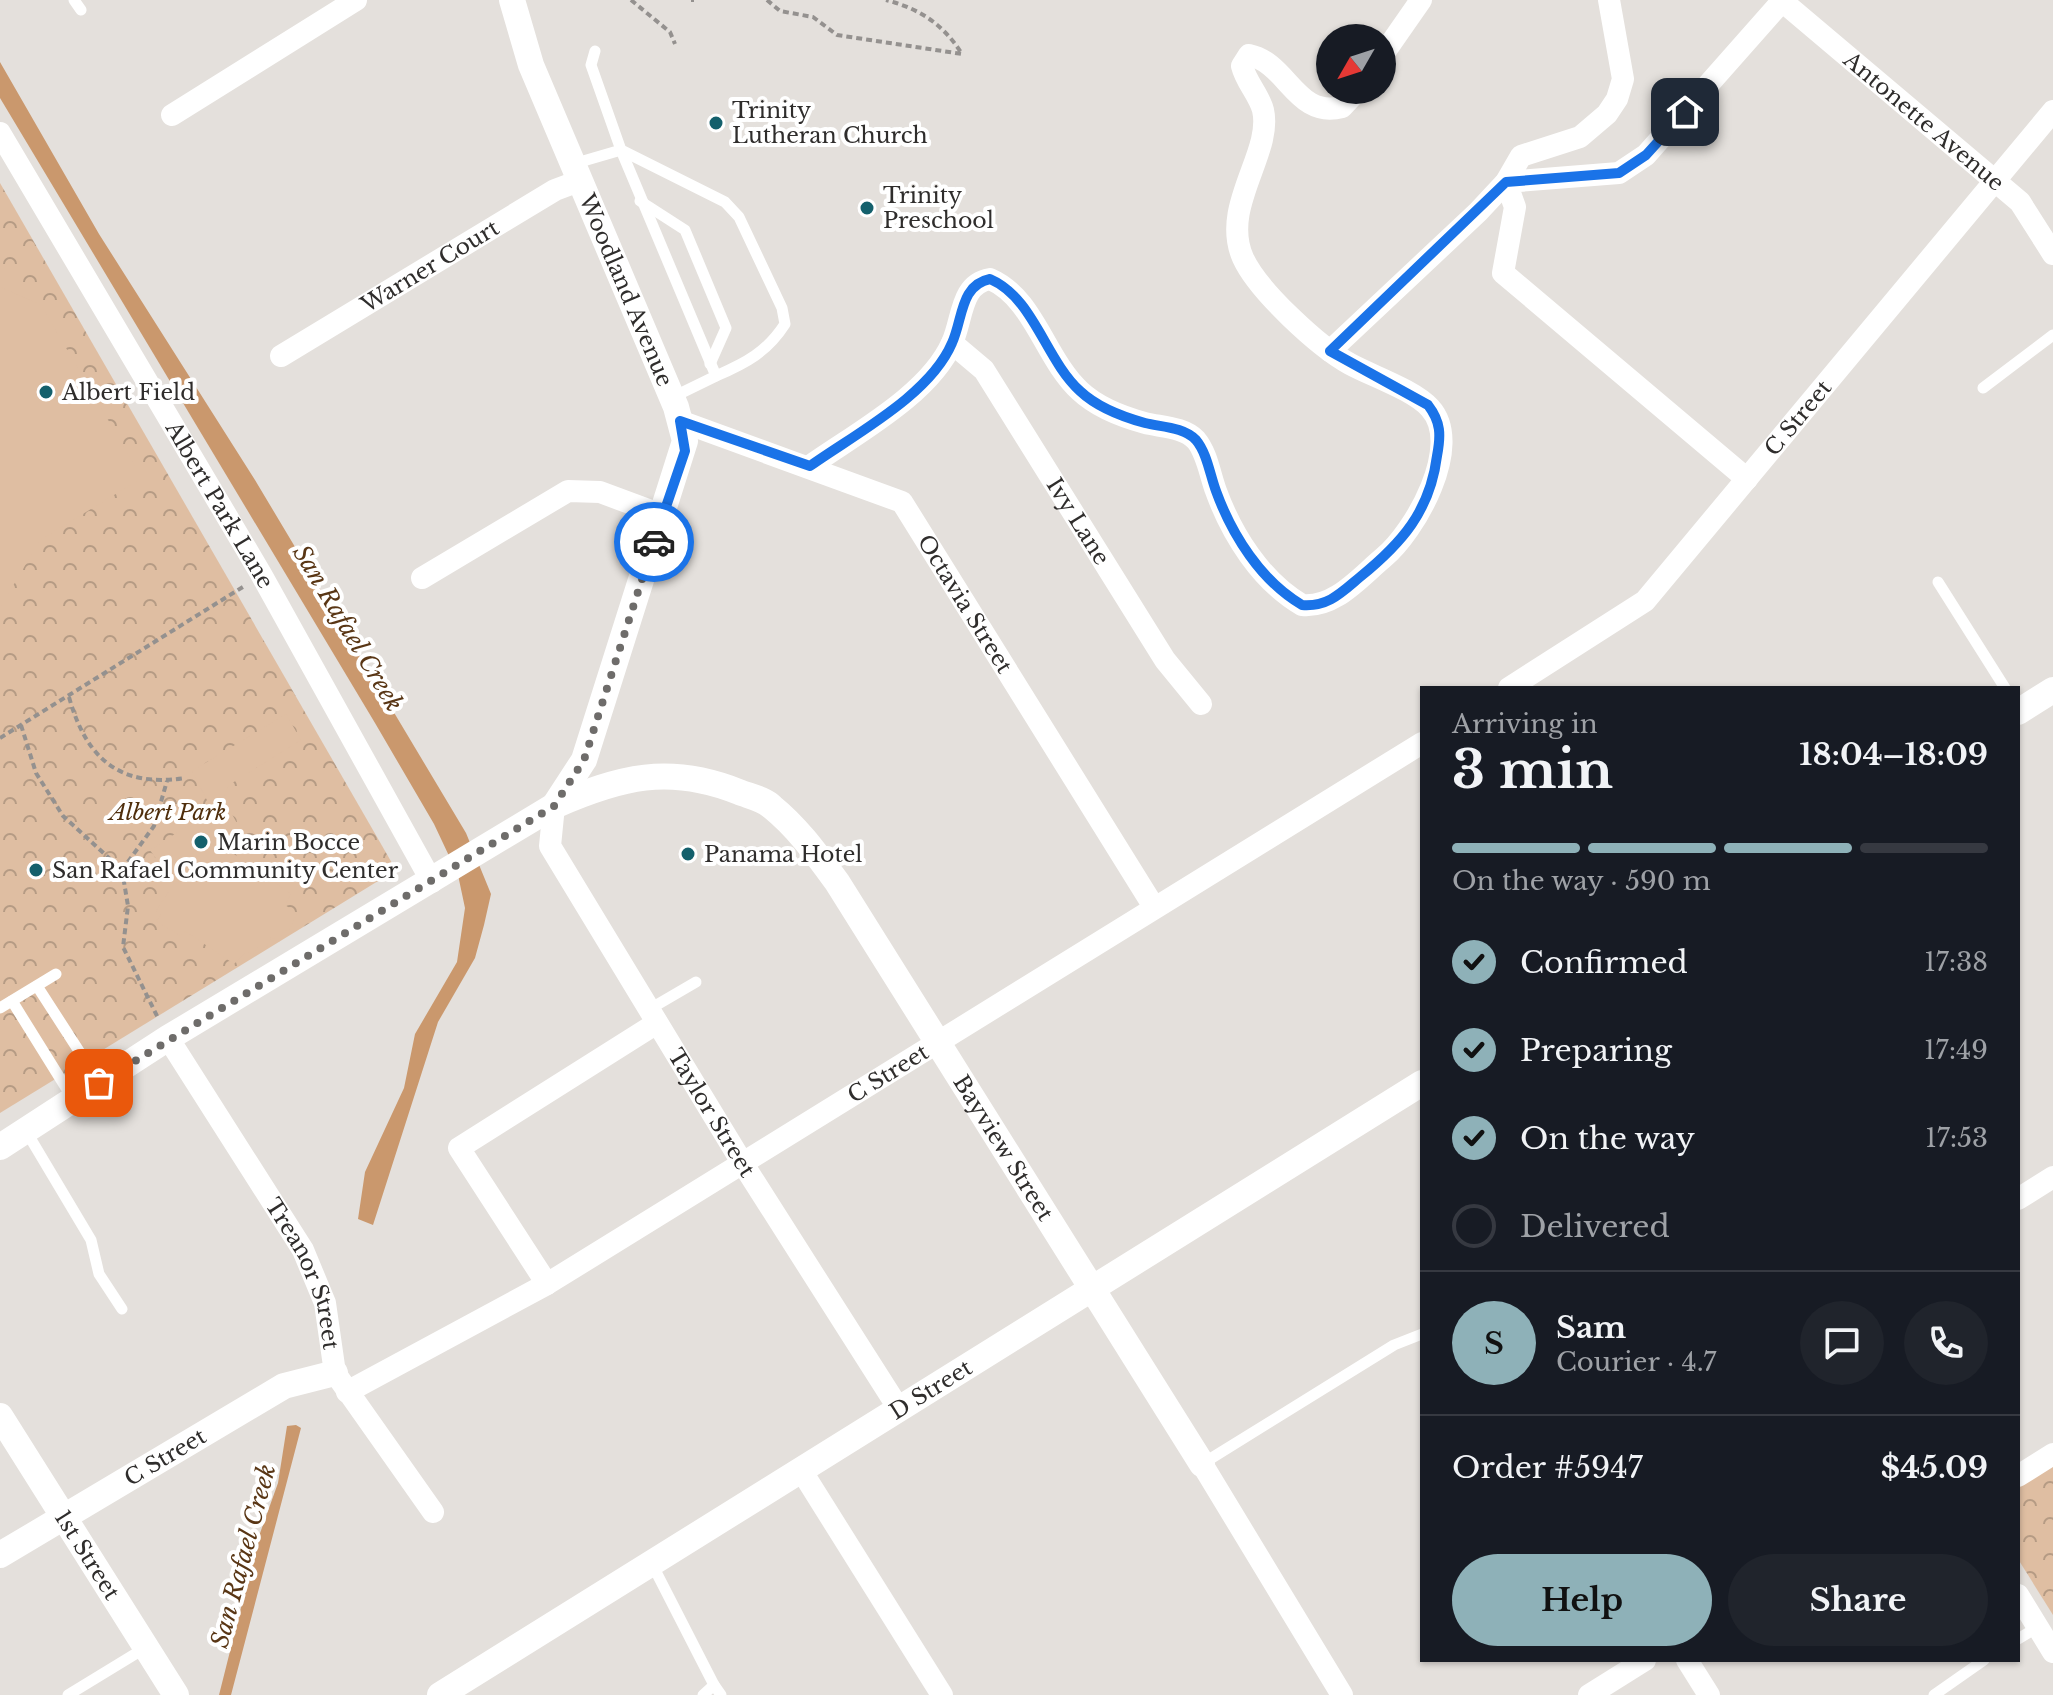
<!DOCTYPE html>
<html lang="en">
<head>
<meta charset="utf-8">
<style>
  :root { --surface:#171b24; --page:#20242c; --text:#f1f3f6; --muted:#9ea1a6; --line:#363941; --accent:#8eb1b8 }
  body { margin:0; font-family:"Libre Baskerville",serif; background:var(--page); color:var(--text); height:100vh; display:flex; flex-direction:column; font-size:30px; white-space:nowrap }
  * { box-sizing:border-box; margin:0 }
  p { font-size:26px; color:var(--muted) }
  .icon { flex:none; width:44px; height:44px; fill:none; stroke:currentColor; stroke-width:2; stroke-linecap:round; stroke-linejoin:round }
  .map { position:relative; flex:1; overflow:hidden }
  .sheet { position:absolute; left:1420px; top:686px; width:600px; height:976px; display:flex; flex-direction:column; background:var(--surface); border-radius:0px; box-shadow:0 2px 6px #0004 }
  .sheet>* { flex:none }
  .needle { width:52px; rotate:231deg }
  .buttons { position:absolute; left:1316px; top:24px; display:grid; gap:16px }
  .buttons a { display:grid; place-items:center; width:80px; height:80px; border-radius:50%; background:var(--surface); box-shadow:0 2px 6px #0004; font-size:40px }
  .pin { position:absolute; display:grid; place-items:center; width:68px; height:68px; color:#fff; margin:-34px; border-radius:16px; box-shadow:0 4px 12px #0006 }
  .courier { position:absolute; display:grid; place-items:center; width:80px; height:80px; margin:-40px; border:6px solid #1a73e8; border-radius:50%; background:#fff; color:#222; box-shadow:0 2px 10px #0007 }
  .head em { font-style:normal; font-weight:700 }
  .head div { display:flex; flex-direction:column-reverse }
  .head { display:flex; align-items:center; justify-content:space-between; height:136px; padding:0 32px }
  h1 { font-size:52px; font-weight:700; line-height:60px }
  .bar { display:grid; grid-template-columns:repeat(4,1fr); gap:12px 8px; align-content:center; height:96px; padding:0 32px }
  .bar i { height:10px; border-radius:6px; background:var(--line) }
  .bar .selected { background:var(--accent) }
  .bar p { grid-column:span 4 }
  .line { display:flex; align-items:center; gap:20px; padding:0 32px; border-top:2px solid var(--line) }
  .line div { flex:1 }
  .round { display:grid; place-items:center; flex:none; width:84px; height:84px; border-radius:42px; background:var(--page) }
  ol { padding:0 32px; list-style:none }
  li { display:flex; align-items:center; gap:24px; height:88px }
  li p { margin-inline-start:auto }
  li .icon { padding:8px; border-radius:50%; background:var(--accent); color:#111; stroke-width:4 }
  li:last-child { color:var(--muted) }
  li i { width:44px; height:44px; border:4px solid var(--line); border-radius:50% }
  .button { display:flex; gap:16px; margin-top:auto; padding:16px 32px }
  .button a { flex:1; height:92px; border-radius:48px; background:var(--accent); color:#111; font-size:32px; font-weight:700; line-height:92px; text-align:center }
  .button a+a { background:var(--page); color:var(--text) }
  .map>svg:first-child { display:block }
  .forest { fill:url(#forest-crowns) }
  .pitch { fill:#dfbea2 }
  .water { fill:#ca986d }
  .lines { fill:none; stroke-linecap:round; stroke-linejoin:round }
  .path { stroke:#94918f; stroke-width:4; stroke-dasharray:6 4; stroke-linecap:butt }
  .service { stroke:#fff; stroke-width:11 }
  .minor { stroke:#fff; stroke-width:22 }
  .tertiary { stroke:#fff; stroke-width:26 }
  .done { stroke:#6e6c6a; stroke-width:8; stroke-dasharray:0 14.4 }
  .route { stroke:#1a73e8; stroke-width:10 }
  .poi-dot { fill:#14606c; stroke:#fff; stroke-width:3 }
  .labels { text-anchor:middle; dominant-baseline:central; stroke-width:8; stroke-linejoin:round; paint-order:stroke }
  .poi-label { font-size:22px; fill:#2f2d2c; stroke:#fff; text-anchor:start }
  .street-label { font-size:22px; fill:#2f2d2c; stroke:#fff }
  .park-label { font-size:22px; font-style:italic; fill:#4f2e0c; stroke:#fff }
  .water-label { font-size:24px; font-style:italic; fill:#593615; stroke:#fff }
</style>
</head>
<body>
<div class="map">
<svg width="2053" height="1695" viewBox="0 0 2053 1695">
  <defs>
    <pattern id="forest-crowns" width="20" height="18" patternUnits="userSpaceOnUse" patternTransform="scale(2)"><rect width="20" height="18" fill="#dfbea2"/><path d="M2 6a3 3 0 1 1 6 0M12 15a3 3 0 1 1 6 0" fill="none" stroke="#b59b84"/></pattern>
  </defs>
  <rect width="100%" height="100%" fill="#e4e0dc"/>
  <g class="forest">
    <polygon points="0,183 396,870 0,1113"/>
    <polygon points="2053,1464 2053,1615 2018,1559 2018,1486"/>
  </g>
  <g class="pitch">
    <polygon points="0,287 41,305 142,478 40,540 0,608"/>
    <polygon points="286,714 301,740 229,785 223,798 243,834 234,854 291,894 285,905 297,913 289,931 283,930 279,942 271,937 266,949 259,945 253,954 246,952 234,964 185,931 181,936 156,921 161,915 156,911 169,891 155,883 163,869 150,850 212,810 192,771"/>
  </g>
  <g class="water">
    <polygon points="0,62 99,234 255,480 466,833 491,894 484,925 475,958 438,1022 373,1225 358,1219 365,1172 404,1088 415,1034 457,962 465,908 458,875 434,824 375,723 0,98"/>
    <polygon points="296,1425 301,1428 231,1695 219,1695 259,1536 278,1483 287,1426"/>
  </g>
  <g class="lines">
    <g class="path">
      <polyline points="631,0 670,32 675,44"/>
      <polyline points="691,0 694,0"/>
      <path d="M767,0L780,11L813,17L837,35L962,54C943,24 920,9 886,0"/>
      <path d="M69,697C86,758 119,788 185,778"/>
      <polyline points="21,725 36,773 63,816 122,870 128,906 123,947 158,1018"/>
      <polyline points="0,738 246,585"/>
      <polyline points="122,870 154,826 167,781"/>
    </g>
    <g class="service">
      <polyline points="74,0 81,10"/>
      <path d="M595,51L591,65L621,150L725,202L739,217L782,308L785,324C767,352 746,363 716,376"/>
      <polyline points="573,164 621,150 716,376 673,397"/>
      <polyline points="640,201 685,230 726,328 710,364"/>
      <polyline points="1983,388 2053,335"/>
      <polyline points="1938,582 2005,688"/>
      <polyline points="37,986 99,1082"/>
      <polyline points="12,1001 73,1099"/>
      <polyline points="0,1008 56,974"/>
      <polyline points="648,1010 696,982"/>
      <polyline points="26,1131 91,1240 99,1274 122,1309"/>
      <polyline points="1202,1464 1394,1345 1422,1334"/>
      <polyline points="652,1564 714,1685 703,1695"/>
      <polyline points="2018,1639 2038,1627"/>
      <polyline points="714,1685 721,1695"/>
      <polyline points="68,1695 145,1648"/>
      <polyline points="1934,1695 1984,1660"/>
    </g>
    <g class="minor">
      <path id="s1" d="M1782,1L2020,202L2053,254"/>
      <polyline points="1382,56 1421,0"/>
      <polyline points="172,115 356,0"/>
      <path id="s2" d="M0,133L261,574L432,882"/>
      <path id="s3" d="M952,343L984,370L1165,660L1201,704"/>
      <polyline points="1330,351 1478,212 1506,182 1521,156 1580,137 1607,114 1617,99 1623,79 1609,0"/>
      <path id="s4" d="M281,356L555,190L579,181"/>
      <path id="s5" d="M680,421L902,502L1154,907"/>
      <path d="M810,466C855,434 929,395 952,343C963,319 960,284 990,279C1034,298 1045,359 1080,391C1097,407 1123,417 1145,423C1161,427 1184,427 1196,440C1207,453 1210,475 1216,491C1232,535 1261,581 1302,605C1335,608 1359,578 1383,558C1415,532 1464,445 1430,408C1414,390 1372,376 1350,364C1319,347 1258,291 1243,258C1220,206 1273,153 1263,110C1259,95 1246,82 1242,66L1249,55C1288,63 1296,119 1342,107L1358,90"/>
      <polyline points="1747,479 1503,273 1515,207 1506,182 1619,173 1646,155 1783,0"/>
      <polyline points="422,578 568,491 600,492 662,515"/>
      <path id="s6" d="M1509,688L1645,601L2053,111"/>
      <path id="s7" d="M554,806L550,846L743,1164L899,1409"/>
      <path id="s8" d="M168,1038L303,1250L325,1303L335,1373L433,1512"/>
      <polyline points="2018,1199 2053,1177"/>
      <polyline points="547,1284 459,1148 657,1023"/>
      <path id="s9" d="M347,1392L547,1284L1422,743"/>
      <polyline points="1202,1464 1342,1695"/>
      <polyline points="801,1470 942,1695"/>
      <polyline points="2018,1476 2053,1454"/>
      <polyline points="2018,1595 2053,1652"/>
      <polyline points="1687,1660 1709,1695"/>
      <polyline points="1589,1695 1645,1660"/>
    </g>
    <g class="tertiary">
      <path id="s10" d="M512,0L531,65L676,407L685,441L584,760L554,806"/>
      <polyline points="2018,712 2053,690"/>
      <path id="s11" d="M0,1147L168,1038L554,806C620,777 669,764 739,792C749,796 764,799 772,807C798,828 817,855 837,882L1202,1464"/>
      <path id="s12" d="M0,1416L176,1695"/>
      <path id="s13" d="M0,1555L284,1386L335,1373"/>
      <path id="s14" d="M440,1695L1422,1083"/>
    </g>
  </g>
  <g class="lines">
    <polyline class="done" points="99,1083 554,806 584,760 654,542"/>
    <path class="route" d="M654,542L685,451L680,421L810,466C855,434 930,395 952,343C963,319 960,285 990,279C1034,298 1045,359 1080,391C1097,407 1123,417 1145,423C1161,427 1184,427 1196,440C1207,453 1210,475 1216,491C1232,535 1261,581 1302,605C1328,607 1341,593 1360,577C1402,543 1430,511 1437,456C1441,435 1441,422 1428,405L1330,351L1506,182L1619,173L1646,155L1685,112"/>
  </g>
  <g class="poi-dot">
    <circle cx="716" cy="123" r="8"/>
    <circle cx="867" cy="208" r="8"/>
    <circle cx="46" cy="392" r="8"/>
    <circle cx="201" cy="842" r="8"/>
    <circle cx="688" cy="854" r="8"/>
    <circle cx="36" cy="870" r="8"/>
  </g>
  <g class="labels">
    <g class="poi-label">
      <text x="732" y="110">Trinity<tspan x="732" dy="25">Lutheran Church</tspan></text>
      <text x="883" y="195">Trinity<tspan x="883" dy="25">Preschool</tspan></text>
      <text x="62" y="392">Albert Field</text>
      <text x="217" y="842">Marin Bocce</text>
      <text x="704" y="854">Panama Hotel</text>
      <text x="52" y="870">San Rafael Community Center</text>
    </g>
    <g class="street-label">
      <text stroke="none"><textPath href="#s1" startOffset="186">Antonette Avenue</textPath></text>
      <text stroke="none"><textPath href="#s4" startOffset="174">Warner Court</textPath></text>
      <text stroke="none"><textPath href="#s10" startOffset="312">Woodland Avenue</textPath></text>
      <text stroke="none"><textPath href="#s6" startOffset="400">C Street</textPath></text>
      <text stroke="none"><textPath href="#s2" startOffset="432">Albert Park Lane</textPath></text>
      <text stroke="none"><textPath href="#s3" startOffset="220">Ivy Lane</textPath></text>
      <text stroke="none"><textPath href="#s5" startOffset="356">Octavia Street</textPath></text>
      <text stroke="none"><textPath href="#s9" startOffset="628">C Street</textPath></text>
      <text stroke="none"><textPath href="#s7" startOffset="352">Taylor Street</textPath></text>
      <text stroke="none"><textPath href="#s11" startOffset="1292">Bayview Street</textPath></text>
      <text stroke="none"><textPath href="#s8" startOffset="274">Treanor Street</textPath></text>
      <text stroke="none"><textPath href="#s14" startOffset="578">D Street</textPath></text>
      <text stroke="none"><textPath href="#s13" startOffset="192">C Street</textPath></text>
      <text stroke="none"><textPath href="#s12" startOffset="164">1st Street</textPath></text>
    </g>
    <g class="park-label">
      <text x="168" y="812">Albert Park</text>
    </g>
    <g class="water-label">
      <text transform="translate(348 628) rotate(59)">San Rafael Creek</text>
      <text transform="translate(243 1556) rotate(-75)">San Rafael Creek</text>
    </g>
  </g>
</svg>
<div class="buttons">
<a><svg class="needle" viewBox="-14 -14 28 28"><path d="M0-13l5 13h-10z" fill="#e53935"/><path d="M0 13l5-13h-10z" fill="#9ea1a6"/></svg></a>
</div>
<div class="pin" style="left:99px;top:1083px;background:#ea580c"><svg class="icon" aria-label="bag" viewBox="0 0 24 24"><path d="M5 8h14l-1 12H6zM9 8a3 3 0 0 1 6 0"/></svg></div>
<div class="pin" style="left:1685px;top:112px;background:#1f2937"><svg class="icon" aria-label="home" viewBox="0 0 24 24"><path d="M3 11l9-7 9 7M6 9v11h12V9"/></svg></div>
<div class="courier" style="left:654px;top:542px"><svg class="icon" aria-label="car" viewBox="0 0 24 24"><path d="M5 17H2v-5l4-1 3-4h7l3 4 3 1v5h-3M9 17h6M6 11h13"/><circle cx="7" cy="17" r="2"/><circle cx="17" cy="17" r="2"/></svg></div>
<section class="sheet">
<div class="head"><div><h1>3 min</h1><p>Arriving in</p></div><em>18:04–18:09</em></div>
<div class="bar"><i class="selected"></i><i class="selected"></i><i class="selected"></i><i></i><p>On the way · 590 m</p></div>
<ol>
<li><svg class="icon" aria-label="check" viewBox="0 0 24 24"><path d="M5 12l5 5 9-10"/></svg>Confirmed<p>17:38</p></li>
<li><svg class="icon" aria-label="check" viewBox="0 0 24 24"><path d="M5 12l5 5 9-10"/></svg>Preparing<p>17:49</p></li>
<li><svg class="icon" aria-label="check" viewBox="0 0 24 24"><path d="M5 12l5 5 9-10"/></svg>On the way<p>17:53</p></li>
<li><i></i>Delivered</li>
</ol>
<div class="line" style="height:144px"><b class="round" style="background:var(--accent);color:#111">S</b><div><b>Sam</b><p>Courier · 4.7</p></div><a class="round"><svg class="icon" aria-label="chat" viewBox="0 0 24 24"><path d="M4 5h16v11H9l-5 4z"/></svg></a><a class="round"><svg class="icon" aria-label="phone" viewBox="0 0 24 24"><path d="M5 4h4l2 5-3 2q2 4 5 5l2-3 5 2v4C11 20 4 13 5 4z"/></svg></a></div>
<div class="line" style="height:104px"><div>Order #5947</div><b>$45.09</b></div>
<div class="button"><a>Help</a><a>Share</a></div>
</section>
</div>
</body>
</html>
